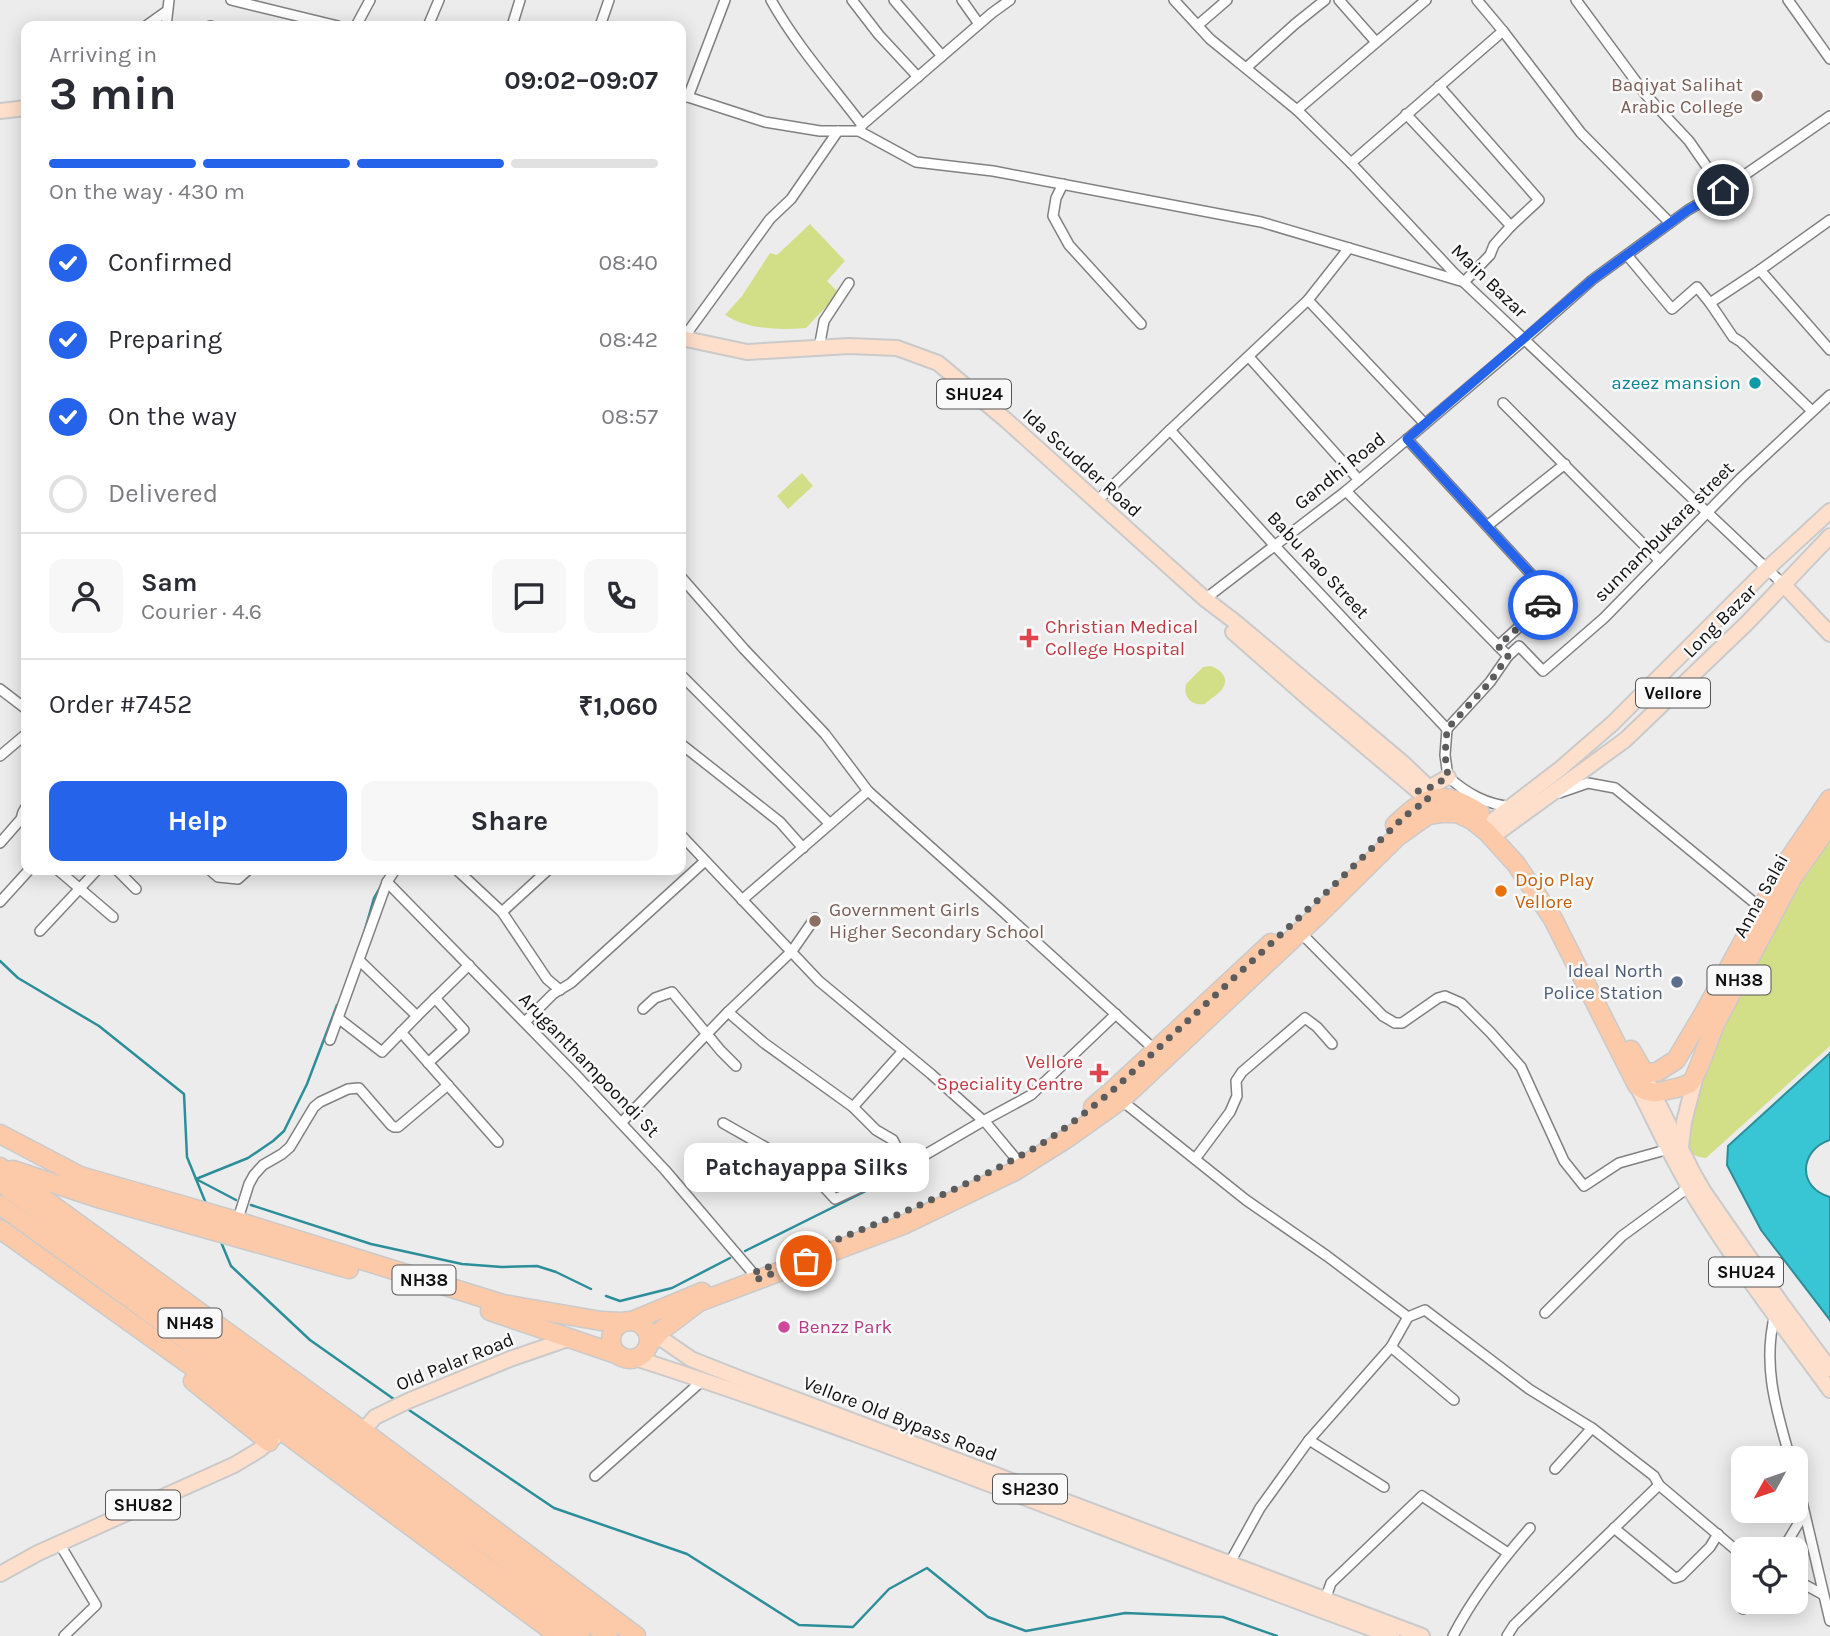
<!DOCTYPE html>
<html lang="en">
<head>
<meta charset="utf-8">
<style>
  :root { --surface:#fff; --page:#f7f7f7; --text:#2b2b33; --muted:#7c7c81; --line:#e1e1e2; --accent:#2563eb }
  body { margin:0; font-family:Karla,sans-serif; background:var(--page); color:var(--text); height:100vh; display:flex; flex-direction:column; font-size:26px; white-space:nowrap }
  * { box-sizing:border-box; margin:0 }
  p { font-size:23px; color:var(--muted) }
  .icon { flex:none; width:38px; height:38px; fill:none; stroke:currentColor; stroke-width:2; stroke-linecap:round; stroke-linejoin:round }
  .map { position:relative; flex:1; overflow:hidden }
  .drawer { position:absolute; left:21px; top:21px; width:665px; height:854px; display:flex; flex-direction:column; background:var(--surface); border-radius:14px; box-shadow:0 4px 18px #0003 }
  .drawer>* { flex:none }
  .needle { width:46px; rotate:230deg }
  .tools { position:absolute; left:1731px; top:1446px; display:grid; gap:14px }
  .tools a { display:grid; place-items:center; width:77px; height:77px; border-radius:14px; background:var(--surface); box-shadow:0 4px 18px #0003; font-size:35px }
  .pin { position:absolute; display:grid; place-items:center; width:60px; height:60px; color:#fff; margin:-30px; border:4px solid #fff; border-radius:50%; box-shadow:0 2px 7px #0007 }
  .courier { position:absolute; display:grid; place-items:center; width:70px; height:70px; margin:-35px; border:5px solid #2563eb; border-radius:50%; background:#fff; color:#222; box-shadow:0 2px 9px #0007 }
  .bubble { position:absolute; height:49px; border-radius:14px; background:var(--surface); box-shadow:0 4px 18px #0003; font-size:23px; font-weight:700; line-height:49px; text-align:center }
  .summary em { font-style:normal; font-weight:700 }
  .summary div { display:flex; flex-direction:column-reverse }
  .summary { display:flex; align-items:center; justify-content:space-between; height:119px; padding:0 28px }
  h1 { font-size:46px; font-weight:700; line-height:52px }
  .bar { display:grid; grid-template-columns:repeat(4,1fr); gap:10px 7px; align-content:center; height:84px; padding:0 28px }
  .bar i { height:9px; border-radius:5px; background:var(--line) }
  .bar .selected { background:var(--accent) }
  .bar p { grid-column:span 4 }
  .line { display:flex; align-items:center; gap:18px; padding:0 28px; border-top:2px solid var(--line) }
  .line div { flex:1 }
  .round { display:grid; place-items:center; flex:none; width:74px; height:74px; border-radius:14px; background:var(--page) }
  ol { padding:0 28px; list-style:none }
  li { display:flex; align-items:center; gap:21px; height:77px }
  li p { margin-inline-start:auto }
  li .icon { padding:7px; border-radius:50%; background:var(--accent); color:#fff; stroke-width:4 }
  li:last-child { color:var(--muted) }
  li i { width:38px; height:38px; border:4px solid var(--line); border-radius:50% }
  .action { display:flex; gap:14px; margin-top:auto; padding:14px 28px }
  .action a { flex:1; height:80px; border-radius:14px; background:var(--accent); color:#fff; font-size:28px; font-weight:700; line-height:80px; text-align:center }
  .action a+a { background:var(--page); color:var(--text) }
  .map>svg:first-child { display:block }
  .green { fill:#d3df87 }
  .water { fill:#38c5d4; stroke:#2c8e99; stroke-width:2 }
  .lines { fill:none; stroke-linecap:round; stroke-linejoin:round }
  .stream { stroke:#2c8e99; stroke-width:2.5 }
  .street-casing { stroke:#818183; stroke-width:12 }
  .primary-casing { stroke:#cacaca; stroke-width:18 }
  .highway-casing { stroke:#cacaca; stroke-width:21 }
  .street { stroke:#fff; stroke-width:9 }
  .primary { stroke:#fedfcb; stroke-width:14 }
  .highway { stroke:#fdcaa9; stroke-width:18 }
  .done { stroke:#5c5c5d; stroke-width:7; stroke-dasharray:0 12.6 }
  .route { stroke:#2563eb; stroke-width:9 }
  .education-dot { fill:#8d6e63; stroke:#f9f9fa; stroke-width:2.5 }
  .culture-dot { fill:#0f9aa8; stroke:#f9f9fa; stroke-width:2.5 }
  .health-dot { fill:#e0444e; stroke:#f9f9fa; stroke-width:2.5 }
  .food-dot { fill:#e8710a; stroke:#f9f9fa; stroke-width:2.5 }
  .service-dot { fill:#5c6f8a; stroke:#f9f9fa; stroke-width:2.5 }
  .hotel-dot { fill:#d1479c; stroke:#f9f9fa; stroke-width:2.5 }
  .labels { text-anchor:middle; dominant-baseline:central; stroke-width:5; stroke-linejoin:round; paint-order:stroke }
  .shield { fill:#f9f9fa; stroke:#555556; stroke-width:2 }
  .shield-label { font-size:18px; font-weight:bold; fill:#0f0f0f }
  .education-label { font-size:19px; fill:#785e54; stroke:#f9f9fa; text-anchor:end }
  .street-label { font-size:19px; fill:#0f0f0f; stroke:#f9f9fa }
  .culture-label { font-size:19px; fill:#0d838f; stroke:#f9f9fa; text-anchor:end }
  .health-label { font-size:19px; fill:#be3a42; stroke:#f9f9fa; text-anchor:start }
  .food-label { font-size:19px; fill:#c56008; stroke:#f9f9fa; text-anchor:start }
  .service-label { font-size:19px; fill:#4e5e75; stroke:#f9f9fa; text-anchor:end }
  .hotel-label { font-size:19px; fill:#b23c85; stroke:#f9f9fa; text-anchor:start }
</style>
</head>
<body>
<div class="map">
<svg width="1830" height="1636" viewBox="0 0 1830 1636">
  <rect width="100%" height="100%" fill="#ececed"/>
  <g class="green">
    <path d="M810,224L845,261L827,281L839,293L806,328C779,330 749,330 725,315L742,296L770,253L777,255Z"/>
    <polygon points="802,473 813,486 788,509 777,496"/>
    <path d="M1210,666C1219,668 1230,677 1223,688C1219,694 1210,699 1205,704C1192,706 1183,698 1186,684L1203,667Z"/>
    <path d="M1830,838V1046L1706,1158C1696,1157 1690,1155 1687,1144C1684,1136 1691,1122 1693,1113C1709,1053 1737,997 1767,943C1786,907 1806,871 1830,838Z"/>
  </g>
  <path class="water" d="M1830,1053V1140C1799,1150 1797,1188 1830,1197V1320L1761,1230L1727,1165L1728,1146Z"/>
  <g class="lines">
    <g class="stream">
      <polyline points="362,940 374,898 390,870"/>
      <polyline points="0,961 18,978 99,1026 184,1094 187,1157 207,1206"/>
      <polyline points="196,1179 248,1158 273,1141 284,1131 307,1084 337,1005"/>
      <polyline points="196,1179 236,1200"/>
      <polyline points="251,1205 371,1244 462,1264 502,1267 537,1266 556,1272 591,1289"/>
      <polyline points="221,1242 231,1266 310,1340 398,1402"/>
      <polyline points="745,1251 908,1170"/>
      <polyline points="606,1296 620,1301 672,1288 730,1258"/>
      <polyline points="406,1408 554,1508 687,1554 799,1625 853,1627 889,1589 927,1568 988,1617 1026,1631 1125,1613 1223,1617 1277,1636"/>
    </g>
    <defs>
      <g id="street">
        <path d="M231,0C267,9 302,17 338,26"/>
        <path d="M771,0C796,45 831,84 862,125"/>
        <polyline points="852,0 879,35 918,77"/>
        <polyline points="894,0 942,56"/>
        <polyline points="962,0 979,24"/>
        <polyline points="1174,0 1210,39 1297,110 1351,163 1454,273 1783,584"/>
        <polyline points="1339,0 1376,42"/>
        <polyline points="1477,0 1503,31"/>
        <polyline points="1576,0 1646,95 1689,141 1723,190"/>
        <polyline points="1788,0 1830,59"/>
        <polyline points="1198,25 1227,0"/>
        <polyline points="146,26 167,11"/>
        <polyline points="166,26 169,0"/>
        <polyline points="210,26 211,26"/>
        <polyline points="356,26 370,0"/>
        <polyline points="428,26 439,0"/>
        <polyline points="512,26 520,0"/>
        <polyline points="600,26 609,0"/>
        <polyline points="1246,68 1295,24 1325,0"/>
        <polyline points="1439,86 1539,200 1511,226"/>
        <polyline points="681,97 688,97 765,122 820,131 859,131 916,162 993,171 1261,222 1464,282 1490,255 1494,245 1511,226 1406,114"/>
        <polyline points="688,97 725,0"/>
        <polyline points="1297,110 1426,0"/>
        <polyline points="859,131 862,125 992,13 1010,0"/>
        <polyline points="1351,163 1503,31 1581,133 1670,223"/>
        <polyline points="1063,184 1056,198 1053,216 1069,245 1141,324"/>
        <polyline points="1830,220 1760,270 1830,350"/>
        <polyline points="1627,255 1672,309 1697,287 1710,303 1760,270"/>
        <polyline points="1308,300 1425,424"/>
        <polyline points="1710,303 1733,337 1741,342 1812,411"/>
        <polyline points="682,340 770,219 791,199 838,131"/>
        <polyline points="819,348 824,321 849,283"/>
        <polyline points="1249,357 1359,480"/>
        <polyline points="1503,403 1660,561"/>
        <polyline points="1170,430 1308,300 1349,248"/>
        <polyline points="1407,439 1552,597 1498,646"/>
        <polyline points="1346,491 1508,656 1519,646 1543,671 1604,618 1741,478 1830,395"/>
        <polyline points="1096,502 1170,430 1275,546 1447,729 1490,682 1508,656"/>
        <polyline points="1487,526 1565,464"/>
        <polyline points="681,577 744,649 825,734 868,791 1000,909 1155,1050"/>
        <polyline points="1205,599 1346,491 1524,340 1592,280 1688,210 1723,190 1830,116"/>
        <polyline points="681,675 830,824 868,791"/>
        <polyline points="0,689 26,709"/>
        <path d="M1447,729L1445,755L1448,777C1468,794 1485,804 1512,807"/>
        <polyline points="681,744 780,822 803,848"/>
        <polyline points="0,756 26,734"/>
        <polyline points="1559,793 1588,783 1615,788 1762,909"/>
        <polyline points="681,835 819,981 931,1074 987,1124 1022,1166"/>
        <polyline points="0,843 21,819 23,812 26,807"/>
        <polyline points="58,870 113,917"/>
        <polyline points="117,870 136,889"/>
        <polyline points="210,870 218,877 238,879 248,870"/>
        <polyline points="457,870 502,912 548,870"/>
        <polyline points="387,882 575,1074 665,1170 758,1279"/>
        <polyline points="742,900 830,824"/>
        <polyline points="0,902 29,870"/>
        <polyline points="502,912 547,979 560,990"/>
        <polyline points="40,931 97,870"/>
        <polyline points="1300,932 1383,1016 1395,1023 1402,1023 1438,998 1445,996 1461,1003 1490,1032 1521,1067 1564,1161 1584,1186 1619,1163 1669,1149"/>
        <polyline points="360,961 417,1016 469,965"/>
        <polyline points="643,1009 655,998 672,992 721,1051 736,1066"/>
        <polyline points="728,1012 764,1043 853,1107"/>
        <polyline points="338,1018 382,1052 417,1016"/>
        <polyline points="525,1022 553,994 571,983 705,861"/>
        <polyline points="401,1032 498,1142"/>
        <polyline points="330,1040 387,882 395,870"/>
        <polyline points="903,1051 853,1107 876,1130 893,1140 906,1166"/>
        <polyline points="428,1063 464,1030 435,998"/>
        <polyline points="1121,1100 1246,1200 1327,1256 1408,1317"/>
        <polyline points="621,1123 728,1012 792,951 815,918"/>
        <polyline points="723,1123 811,1173 835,1199 906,1166 983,1121 1031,1095 1116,1014"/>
        <polyline points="1195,1159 1230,1112 1237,1096 1236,1081 1242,1072 1305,1018 1317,1027 1332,1044"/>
        <polyline points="237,1222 249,1184 254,1175 263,1165 282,1154 290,1147 314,1107 320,1102 348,1089 359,1088 391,1125 394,1127 398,1127 448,1085"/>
        <polyline points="1545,1313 1622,1236 1689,1187"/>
        <path d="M1775,1314C1762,1365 1776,1409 1790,1458"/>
        <polyline points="1391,1347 1454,1400"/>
        <polyline points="1309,1440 1384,1487"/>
        <polyline points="1555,1469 1592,1428"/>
        <polyline points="595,1476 703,1380"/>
        <polyline points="1796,1476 1830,1621"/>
        <polyline points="1614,1528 1675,1578 1681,1576 1710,1547 1718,1534"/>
        <polyline points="59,1543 96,1605 64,1636"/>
        <polyline points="1783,1549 1804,1514"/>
        <polyline points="1229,1564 1260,1508 1309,1440 1391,1347 1408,1317 1425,1310 1529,1389 1592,1428 1654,1476 1659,1485 1743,1556"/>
        <polyline points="1796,1580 1822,1594"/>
        <polyline points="1326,1597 1331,1583 1422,1496 1508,1553"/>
        <polyline points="1743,1609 1750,1601"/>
        <path d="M1453,1636C1473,1597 1501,1561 1530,1528"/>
        <polyline points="1507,1636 1514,1625 1659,1485"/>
      </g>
      <g id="primary">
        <polyline points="0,111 26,108"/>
        <polyline points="681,338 747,352 849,346 897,348 938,363 1006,420 1205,599 1234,621 1403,763 1445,803"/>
        <polyline points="1783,584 1830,634"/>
        <polyline points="1233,632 1308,698 1425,797"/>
        <polyline points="1421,790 1429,788 1448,777"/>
        <polyline points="1491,822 1560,769 1613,723 1767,569 1830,511"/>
        <polyline points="1500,831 1625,740 1747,623 1830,536"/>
        <path d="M1636,1084C1657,1125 1676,1168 1701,1207C1740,1270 1786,1330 1830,1390"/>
        <polyline points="1649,1085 1693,1173 1704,1192 1781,1303 1830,1369"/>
        <polyline points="1681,1147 1684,1122 1695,1079"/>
        <polyline points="646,1328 691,1359 744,1380 1422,1636"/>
        <path d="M635,1358C891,1440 1139,1545 1392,1636"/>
        <polyline points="363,1431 375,1417 408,1401 510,1359 568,1339"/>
        <polyline points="0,1574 38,1553 234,1465 259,1450 276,1436"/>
      </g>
      <g id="highway">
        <path d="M1395,825C1427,795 1441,788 1480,813"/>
        <polyline points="1631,1050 1642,1069 1649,1073 1657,1072 1676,1060 1704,1013 1785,865 1830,799"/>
        <polyline points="1093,1107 1113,1090 1271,943"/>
        <polyline points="0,1134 80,1176 230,1219 503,1304 601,1321 623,1322"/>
        <polyline points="0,1167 363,1431 636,1636"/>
        <polyline points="13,1170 101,1199 349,1269"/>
        <polyline points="0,1182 380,1463 608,1636"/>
        <polyline points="0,1205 121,1292 370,1475 484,1565 580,1636"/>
        <polyline points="0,1229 282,1431 559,1636"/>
        <polyline points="490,1311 619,1355"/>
        <polyline points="632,1321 702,1292"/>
        <circle cx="630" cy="1340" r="19"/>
        <path d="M649,1344L662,1330L699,1302L903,1225L1015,1171L1069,1137L1121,1100L1317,916L1397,837L1428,815L1441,813H1457L1472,820L1487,832L1516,864L1553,919L1637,1085C1645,1092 1653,1094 1663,1091C1671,1089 1682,1088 1690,1083C1696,1079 1711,1033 1716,1022L1792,878L1830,824"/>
        <polyline points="193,1381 269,1442"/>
      </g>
    </defs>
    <use href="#street" class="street-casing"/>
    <use href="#primary" class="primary-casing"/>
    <use href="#highway" class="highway-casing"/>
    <use href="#street" class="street"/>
    <use href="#primary" class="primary"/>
    <use href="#highway" class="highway"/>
  </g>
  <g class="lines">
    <path class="done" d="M806,1261L758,1279L753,1273C844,1237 936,1202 1022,1155C1055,1138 1085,1113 1113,1090L1332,887L1405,816L1428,799L1418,791L1429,788L1448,777L1445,755L1447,729L1490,682L1508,656L1498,646L1543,605"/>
    <polyline class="route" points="1543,605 1552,597 1407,439 1592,280 1688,210 1723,190"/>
  </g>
  <g class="education-dot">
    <circle cx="1757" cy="96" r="7"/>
    <circle cx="815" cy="921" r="7"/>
  </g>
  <circle class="culture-dot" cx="1755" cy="383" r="7"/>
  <g class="health-dot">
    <path d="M1025.5 627.5h7v7h7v7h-7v7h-7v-7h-7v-7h7z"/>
    <path d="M1095.5 1062.5h7v7h7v7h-7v7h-7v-7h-7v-7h7z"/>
  </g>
  <circle class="food-dot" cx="1501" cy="891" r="7"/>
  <circle class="service-dot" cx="1677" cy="982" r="7"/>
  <circle class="hotel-dot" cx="784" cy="1327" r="7"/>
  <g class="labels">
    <g class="shield">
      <rect x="937" y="379.5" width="74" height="29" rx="5"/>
      <rect x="1636" y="678.5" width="74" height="29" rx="5"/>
      <rect x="1707.5" y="965.5" width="63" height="29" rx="5"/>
      <rect x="1709" y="1257.5" width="74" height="29" rx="5"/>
      <rect x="392.5" y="1265.5" width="63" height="29" rx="5"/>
      <rect x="158.5" y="1308.5" width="63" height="29" rx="5"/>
      <rect x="993" y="1474.5" width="74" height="29" rx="5"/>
      <rect x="106" y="1490.5" width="74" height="29" rx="5"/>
    </g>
    <g class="shield-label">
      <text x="974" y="394">SHU24</text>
      <text x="1673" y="693">Vellore</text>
      <text x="1739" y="980">NH38</text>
      <text x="1746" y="1272">SHU24</text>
      <text x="424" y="1280">NH38</text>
      <text x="190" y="1323">NH48</text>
      <text x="1030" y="1489">SH230</text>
      <text x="143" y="1505">SHU82</text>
    </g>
    <g class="education-label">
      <text x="1743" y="85">Baqiyat Salihat<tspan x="1743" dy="22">Arabic College</tspan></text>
      <text x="829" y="910" text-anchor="start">Government Girls<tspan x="829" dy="22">Higher Secondary School</tspan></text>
    </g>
    <g class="street-label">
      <text transform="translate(1489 281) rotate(44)">Main Bazar</text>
      <text transform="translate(1082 463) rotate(42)">Ida Scudder Road</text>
      <text transform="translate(1340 471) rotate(-39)">Gandhi Road</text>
      <text transform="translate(1664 532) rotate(-45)">sunnambukara street</text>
      <text transform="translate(1318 565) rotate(47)">Babu Rao Street</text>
      <text transform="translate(1720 621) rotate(-45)">Long Bazar</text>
      <text transform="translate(1761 896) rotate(-61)">Anna Salai</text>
      <text transform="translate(589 1065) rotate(46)">Aruganthampoondi St</text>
      <text transform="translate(455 1362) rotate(-22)">Old Palar Road</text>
      <text transform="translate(900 1419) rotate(21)">Vellore Old Bypass Road</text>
    </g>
    <g class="culture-label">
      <text x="1741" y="383">azeez mansion</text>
    </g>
    <g class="health-label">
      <text x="1045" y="627">Christian Medical<tspan x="1045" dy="22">College Hospital</tspan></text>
      <text x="1083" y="1062" text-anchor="end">Vellore<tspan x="1083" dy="22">Speciality Centre</tspan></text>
    </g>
    <g class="food-label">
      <text x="1515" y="880">Dojo Play<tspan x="1515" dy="22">Vellore</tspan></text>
    </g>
    <g class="service-label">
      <text x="1663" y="971">Ideal North<tspan x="1663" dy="22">Police Station</tspan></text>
    </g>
    <g class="hotel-label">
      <text x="798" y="1327">Benzz Park</text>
    </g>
  </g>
</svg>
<div class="tools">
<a><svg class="needle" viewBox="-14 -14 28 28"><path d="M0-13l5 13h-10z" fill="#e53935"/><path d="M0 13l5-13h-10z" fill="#7c7c81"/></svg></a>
<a><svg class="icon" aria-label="locate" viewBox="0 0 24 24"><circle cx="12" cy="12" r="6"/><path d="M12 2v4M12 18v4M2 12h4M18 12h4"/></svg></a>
</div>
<div class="pin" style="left:806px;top:1261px;background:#ea580c"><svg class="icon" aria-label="bag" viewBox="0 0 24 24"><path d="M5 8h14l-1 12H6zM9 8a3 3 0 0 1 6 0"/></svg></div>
<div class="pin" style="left:1723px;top:190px;background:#1f2937"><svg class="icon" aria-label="home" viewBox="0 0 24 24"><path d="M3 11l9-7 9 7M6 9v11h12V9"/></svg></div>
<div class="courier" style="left:1543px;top:605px"><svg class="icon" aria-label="car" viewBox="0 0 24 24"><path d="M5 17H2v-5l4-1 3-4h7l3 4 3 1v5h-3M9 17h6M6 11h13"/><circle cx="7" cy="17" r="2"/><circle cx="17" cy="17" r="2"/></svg></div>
<div class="bubble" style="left:684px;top:1143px;width:245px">Patchayappa Silks</div>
<section class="drawer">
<div class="summary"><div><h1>3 min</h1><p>Arriving in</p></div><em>09:02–09:07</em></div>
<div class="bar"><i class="selected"></i><i class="selected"></i><i class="selected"></i><i></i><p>On the way · 430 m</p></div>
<ol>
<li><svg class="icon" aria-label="check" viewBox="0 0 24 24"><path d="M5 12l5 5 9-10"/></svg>Confirmed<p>08:40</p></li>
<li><svg class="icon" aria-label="check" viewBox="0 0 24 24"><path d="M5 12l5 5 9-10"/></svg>Preparing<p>08:42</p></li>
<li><svg class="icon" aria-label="check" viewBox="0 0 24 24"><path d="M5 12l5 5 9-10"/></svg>On the way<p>08:57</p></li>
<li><i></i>Delivered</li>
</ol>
<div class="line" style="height:126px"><a class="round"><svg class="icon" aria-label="person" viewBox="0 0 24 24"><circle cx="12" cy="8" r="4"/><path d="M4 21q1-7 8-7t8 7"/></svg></a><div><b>Sam</b><p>Courier · 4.6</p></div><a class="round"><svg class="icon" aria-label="chat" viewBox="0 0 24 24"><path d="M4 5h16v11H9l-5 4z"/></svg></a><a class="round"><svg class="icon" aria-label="phone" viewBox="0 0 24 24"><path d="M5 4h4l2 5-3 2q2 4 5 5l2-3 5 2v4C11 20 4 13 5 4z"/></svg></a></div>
<div class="line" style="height:91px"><div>Order #7452</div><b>₹1,060</b></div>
<div class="action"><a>Help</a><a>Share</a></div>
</section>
</div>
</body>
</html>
